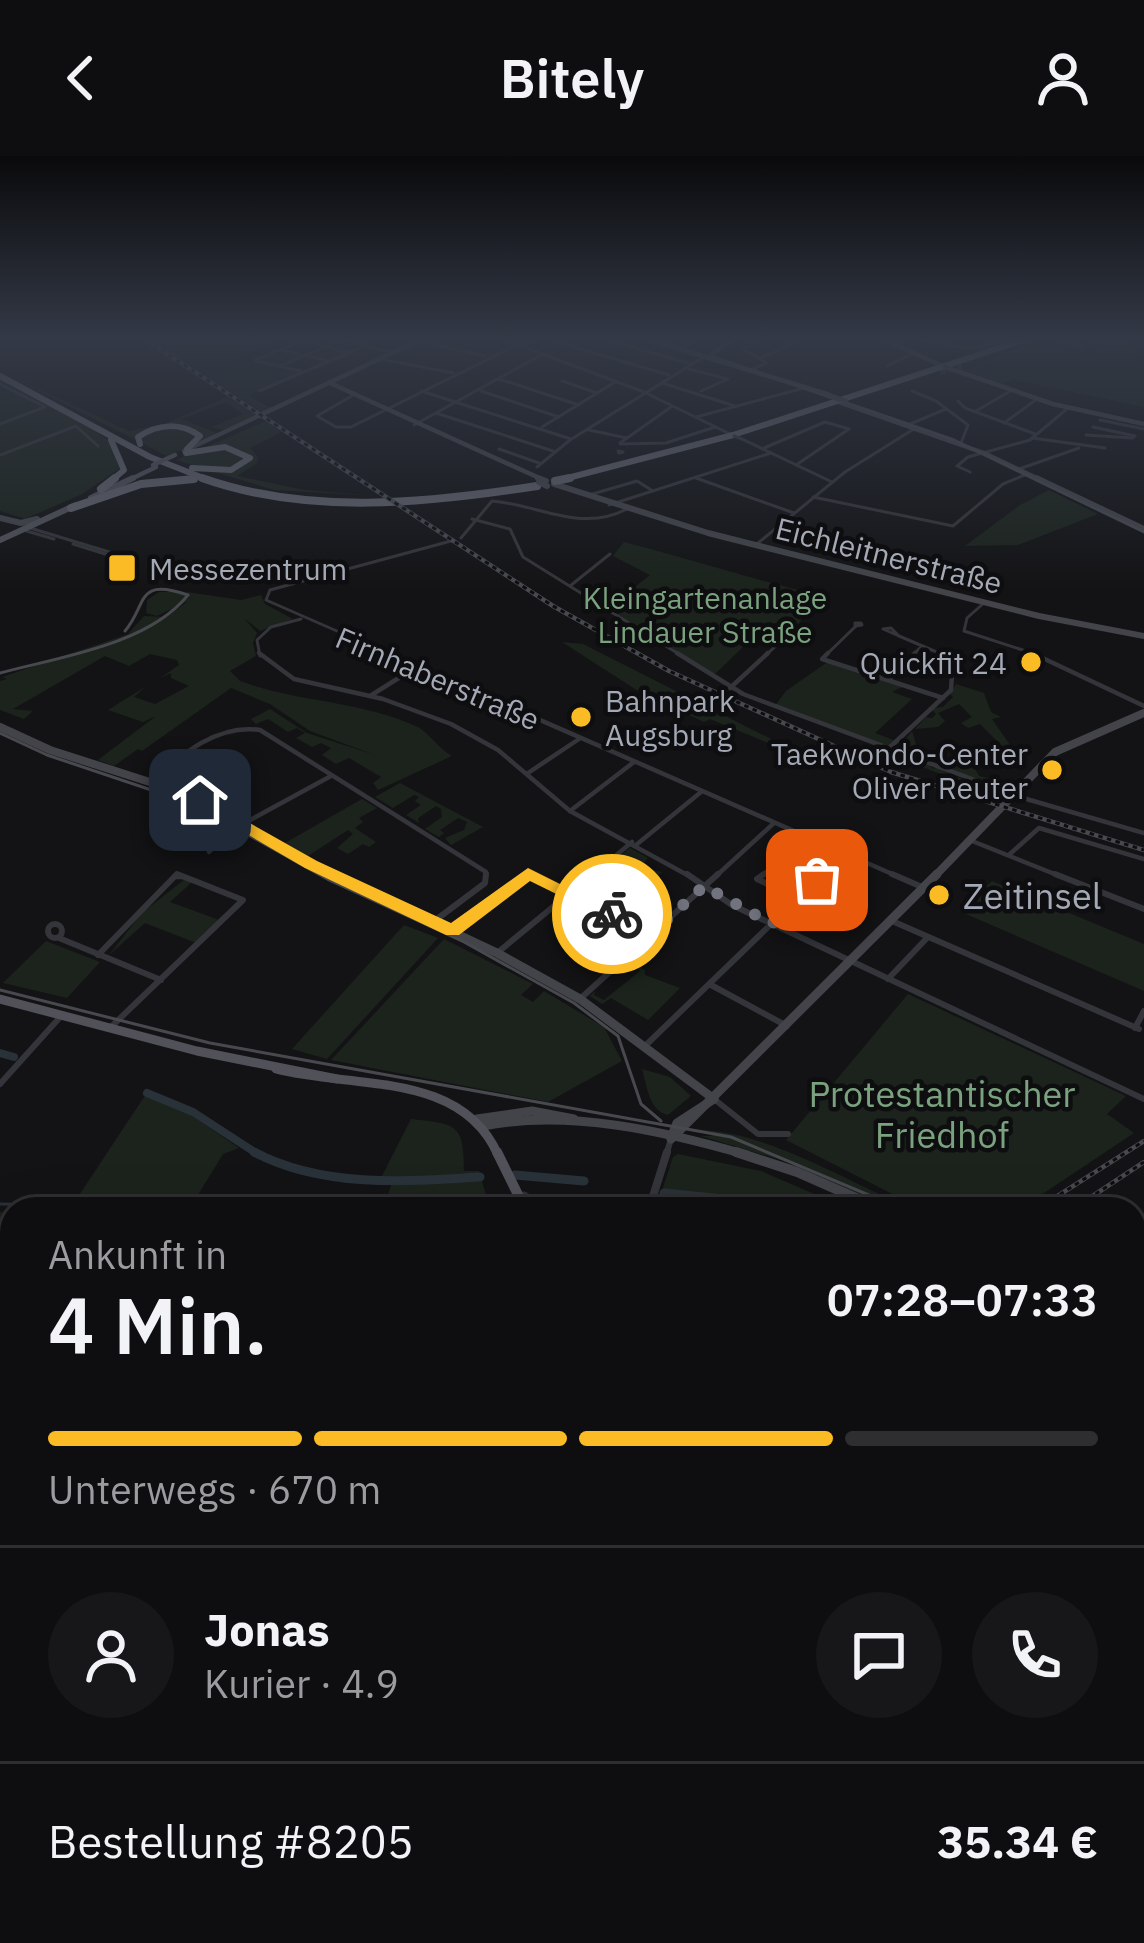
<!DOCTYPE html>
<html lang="de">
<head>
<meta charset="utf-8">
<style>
  :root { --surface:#0e0e10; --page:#171719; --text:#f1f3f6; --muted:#9b9c9f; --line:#2e2e30; --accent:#fbbb25 }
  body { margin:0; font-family:"IBM Plex Sans",sans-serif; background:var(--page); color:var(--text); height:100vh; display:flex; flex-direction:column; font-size:45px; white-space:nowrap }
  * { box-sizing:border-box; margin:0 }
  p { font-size:39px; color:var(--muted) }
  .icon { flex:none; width:66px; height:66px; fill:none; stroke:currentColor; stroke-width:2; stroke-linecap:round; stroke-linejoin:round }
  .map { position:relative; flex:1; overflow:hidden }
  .details { position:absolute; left:0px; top:1041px; width:1146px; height:747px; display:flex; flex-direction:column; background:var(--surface); border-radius:36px 36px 0 0; box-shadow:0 12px 48px #0002,0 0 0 3px var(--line) }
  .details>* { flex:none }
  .pin { position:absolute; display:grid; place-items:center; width:102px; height:102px; color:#fff; margin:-51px; border-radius:24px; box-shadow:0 6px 18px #0006 }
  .courier { position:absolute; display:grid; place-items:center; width:120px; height:120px; margin:-60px; border:9px solid #fbbb25; border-radius:50%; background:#fff; color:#222; box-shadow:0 3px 15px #0007 }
  .summary em { font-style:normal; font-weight:600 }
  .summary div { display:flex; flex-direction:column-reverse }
  .summary { display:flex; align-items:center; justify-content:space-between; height:204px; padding:0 48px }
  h1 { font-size:78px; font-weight:600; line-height:90px }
  .bar { display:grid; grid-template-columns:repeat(4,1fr); gap:18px 12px; align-content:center; height:144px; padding:0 48px }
  .bar i { height:15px; border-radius:9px; background:var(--line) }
  .bar .current { background:var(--accent) }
  .bar p { grid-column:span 4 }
  .line { display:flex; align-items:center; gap:30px; padding:0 48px; border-top:3px solid var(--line) }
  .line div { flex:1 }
  .round { display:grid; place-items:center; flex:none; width:126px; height:126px; border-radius:63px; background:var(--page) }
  header { display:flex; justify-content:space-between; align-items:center; height:156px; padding:0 48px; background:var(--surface); font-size:54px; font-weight:600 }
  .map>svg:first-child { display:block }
  .green { fill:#1b231c }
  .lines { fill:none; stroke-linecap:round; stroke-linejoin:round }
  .stream-far1 { stroke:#293139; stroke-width:3 }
  .stream { stroke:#293139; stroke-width:4.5 }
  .canal-far1 { stroke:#293139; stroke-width:8 }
  .canal { stroke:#293139; stroke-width:9 }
  .highway-tunnel { stroke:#303135; stroke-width:6; stroke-dasharray:6 3; stroke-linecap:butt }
  .street-far4 { stroke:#34353a; stroke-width:3 }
  .street-far3 { stroke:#34353a; stroke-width:4.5 }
  .street-far2 { stroke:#34353a; stroke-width:6 }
  .street-far1 { stroke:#34353a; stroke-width:8 }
  .street { stroke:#34353a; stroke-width:9 }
  .secondary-far4 { stroke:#42444a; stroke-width:4.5 }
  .secondary-far3 { stroke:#42444a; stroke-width:6 }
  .secondary-far2 { stroke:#42444a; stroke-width:8 }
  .secondary-far1 { stroke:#42444a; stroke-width:9 }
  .secondary { stroke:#42444a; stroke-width:10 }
  .primary-far4 { stroke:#505159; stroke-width:4.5 }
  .primary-far3 { stroke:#505159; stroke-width:6 }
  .primary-far2 { stroke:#505159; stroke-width:9 }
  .primary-far1 { stroke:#505159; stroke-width:10 }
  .primary { stroke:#505159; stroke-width:14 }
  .highway-far1 { stroke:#60626b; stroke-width:6 }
  .highway { stroke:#60626b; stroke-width:8 }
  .tram { stroke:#47494f; stroke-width:3 }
  .rail-far1-casing { stroke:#47494f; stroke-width:4.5 }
  .rail-casing { stroke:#47494f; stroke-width:9 }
  .rail-far1 { stroke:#0e0e10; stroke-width:3; stroke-dasharray:4.5; stroke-linecap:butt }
  .rail { stroke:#0e0e10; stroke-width:4.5; stroke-dasharray:14; stroke-linecap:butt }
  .street-bridge { stroke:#34353a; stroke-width:3 }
  .secondary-bridge-far1 { stroke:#42444a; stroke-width:4.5 }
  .secondary-bridge { stroke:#42444a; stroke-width:6 }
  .primary-bridge { stroke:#505159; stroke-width:4.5 }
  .route { fill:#fbbb25 }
  .done { stroke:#71747e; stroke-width:12; stroke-dasharray:0 21.6 }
  .poi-dot { fill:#fbbb25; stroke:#0e0e10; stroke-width:4.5 }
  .labels { text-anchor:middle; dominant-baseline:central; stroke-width:9; stroke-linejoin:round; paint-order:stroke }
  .far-street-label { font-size:30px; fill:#a4a9b6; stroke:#0e0e10 }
  .far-poi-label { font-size:30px; fill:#a4a9b6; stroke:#0e0e10; text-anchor:start }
  .far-park-label { font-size:30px; fill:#7aa27e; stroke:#0e0e10 }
  .poi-label { font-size:36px; fill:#a4a9b6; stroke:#0e0e10; text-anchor:start }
  .park-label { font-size:36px; fill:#7aa27e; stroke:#0e0e10 }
</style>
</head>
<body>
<header><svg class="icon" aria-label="back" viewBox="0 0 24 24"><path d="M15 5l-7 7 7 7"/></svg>Bitely<svg class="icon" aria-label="person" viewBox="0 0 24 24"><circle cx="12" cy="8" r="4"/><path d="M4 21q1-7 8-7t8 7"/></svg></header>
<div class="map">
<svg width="1144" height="1787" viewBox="0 0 1144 1787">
  <rect width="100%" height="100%" fill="#131315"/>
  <g class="green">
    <path d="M151,184H280L246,198L248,187L243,201L230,207C260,211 269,192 303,200L282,209L302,216L249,239L268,251L276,250L262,256Z"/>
    <polygon points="1078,184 1118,184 1143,196 1138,198 1144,201 1125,197 1144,208 1144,251 1015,224 999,228 964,214 1025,189 1095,200 1100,198 1085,191 1116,194"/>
    <polygon points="0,215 129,275 164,268 227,241 258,259 223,274 211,271 243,258 226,246 182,263 219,278 167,300"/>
    <polygon points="0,223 92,272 110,286 122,311 82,338 25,363 0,355"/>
    <polygon points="266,265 281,276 250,292 258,301 257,307 237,320 305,334 379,340 274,334 176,304"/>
    <polygon points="1049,334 1098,358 1018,389 965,390 1020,349"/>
    <path d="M624,386C688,403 754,423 821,440L794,473L769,466L713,520L616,459L623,453L612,449L650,419L613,400Z"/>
    <path d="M180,435L189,443L187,436L241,444L261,439L265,448L293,463L260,475L244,462L257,477L253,487L256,500L230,515L240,525C301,547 359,544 418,571C429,577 438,592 452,600L378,634L373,627L381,621L349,602L336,608L322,599L331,592L321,587L312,591L296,582L305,577L297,572L288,576L268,563L256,568L251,563L270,553L307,577L375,599L310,575L270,548L231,532L142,595L138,593L114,610L98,604L156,560L143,566L108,554L145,531L134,541L155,548L189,530L171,522V517L160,522L179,509L177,504L150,498L129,510L105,500L13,553L33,555L24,563L0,554V525L7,523L2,521L128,478L144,460L167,461L188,445L157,460L146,457L147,444L159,436Z"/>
    <polygon points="562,486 583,488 789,592 785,594 710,563 704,566 635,533"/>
    <polygon points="829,505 902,531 892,536 912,543 875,577 896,585 887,594 774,551 786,535"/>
    <polygon points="956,528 984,537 991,556 1001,561 992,563 1017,599 1015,606 1002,601 1000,588 980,568 968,572 961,567 972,561 959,548 938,557 945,565 938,571 915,573 926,561 932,562 936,558 930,552 943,551 953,541 950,538"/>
    <polygon points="912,575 917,591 936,601 929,604 908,595 934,613 939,607 973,609 979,620 1020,629 1012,636 939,613 1003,641 887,598 897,594"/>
    <polygon points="400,627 483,671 451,689 445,682 464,674 467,666 458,662 440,674 444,677 439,681 425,673 442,661 441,653 436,650 418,662 419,667 406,659 421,649 415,645 419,641 414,639 393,652 375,641"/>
    <polygon points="362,643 377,652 359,662 363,666 355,672 376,686 369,691 363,688 348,698 337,692 353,678 348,674 308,700 285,687"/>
    <polygon points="182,648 226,674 208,692 148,678"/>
    <polygon points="630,692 648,702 640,711 662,716 638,738 661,750 650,759 594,731 598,727 621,738 630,731 602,715"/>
    <polygon points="185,723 192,726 170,746 222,765 196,787 145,767 108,800 142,757"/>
    <polygon points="992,725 1144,788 1144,835 959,755"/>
    <polygon points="404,769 438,782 327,903 292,893"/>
    <polygon points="444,783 533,828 521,839 533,846 544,835 604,871 622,905 548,946 331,904"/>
    <polygon points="46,785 100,806 67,842 3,827"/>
    <polygon points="636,810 645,814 645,819 680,832 648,864 611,842 602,848 590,840 595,835 594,839 604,844 640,815"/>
    <polygon points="908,838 1126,940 1107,958 1134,977 1020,1053 922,1053 786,984"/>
    <path d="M642,913L670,921L691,940L668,959C649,955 647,930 642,913Z"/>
    <polygon points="146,938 169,944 239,992 223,998 193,1047 138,1051 189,1053 72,1050"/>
    <path d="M411,963C457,968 464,968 464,1015H479L490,1053H383L393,1024L381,1022Z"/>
    <path d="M701,974C765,976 842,1022 901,1048L891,1053L784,1005L701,980H711L712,976Z"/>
    <polygon points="678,998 761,1015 849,1053 656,1053 673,1001"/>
    <polygon points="0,1056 12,1057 12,1776 71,1776 64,1787 0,1787"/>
  </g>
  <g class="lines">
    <g class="stream-far1">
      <polyline points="0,1048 162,1051"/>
      <polyline points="201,1053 208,1049 231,1053"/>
      <polyline points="276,1053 290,1053"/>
      <polyline points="480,1053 489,1045"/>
      <polyline points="0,1188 12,1171"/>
      <polyline points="1134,1288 1144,1291"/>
    </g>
    <g class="stream">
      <polyline points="0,1514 12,1525"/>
      <polyline points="869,1776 876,1787"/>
    </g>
    <g class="canal-far1">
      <polyline points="0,897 14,901"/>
      <polyline points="147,937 193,956 259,999"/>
    </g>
    <g class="canal">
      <path d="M254,996C321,1032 406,1026 480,1021"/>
      <polyline points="515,1019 584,1025"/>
      <polyline points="664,1037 825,1053"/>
      <polyline points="524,1040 542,1053"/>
    </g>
    <polyline class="highway-tunnel" points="940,216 962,210"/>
    <g class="street-far4">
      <polyline points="345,184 392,197"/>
      <polyline points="505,184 644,236 734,280"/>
      <polyline points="550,184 669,219"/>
      <polyline points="606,184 688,207"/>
      <polyline points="919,184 970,193 1007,184"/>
      <polyline points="1059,184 1083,192"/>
      <polyline points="306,185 345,196"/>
      <polyline points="418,185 485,200"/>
      <polyline points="522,190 535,184"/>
      <polyline points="681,193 694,184"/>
      <polyline points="280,194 326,204"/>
      <polyline points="760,202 798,186"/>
      <polyline points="380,203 453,217"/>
      <polyline points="255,204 305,184"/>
      <polyline points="256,205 301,215"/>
      <polyline points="280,210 342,184"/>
      <polyline points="887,210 912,198"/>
      <polyline points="689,213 728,223 701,235"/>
      <polyline points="753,213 767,207 743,193 760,184"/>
      <polyline points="499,223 579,249"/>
      <polyline points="562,225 597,237"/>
      <polyline points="662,227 735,250"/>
      <polyline points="0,228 45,251 0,268"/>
      <polyline points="259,235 365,190"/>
      <polyline points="421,235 571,283"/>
      <polyline points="481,235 559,261"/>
      <polyline points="912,235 936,245 968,269 961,287"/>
      <polyline points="355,238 317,260 336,271 351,271 517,189"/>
      <polyline points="958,245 965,252 1035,278"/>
      <polyline points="976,255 1012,234"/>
      <polyline points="436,257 553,295"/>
      <polyline points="696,261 808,231"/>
      <polyline points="1100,264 1144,273"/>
      <polyline points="1004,267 1037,243"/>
      <polyline points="910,268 946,253"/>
      <polyline points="414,269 543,198"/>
      <polyline points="542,271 615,226"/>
      <polyline points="1093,271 1135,280"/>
      <polyline points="589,274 627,282"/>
      <polyline points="1086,279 1133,282"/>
      <polyline points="1032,282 1105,292"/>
      <polyline points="742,283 832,326"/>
      <polyline points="620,287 671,251"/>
      <polyline points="620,288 666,287 715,271"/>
      <polyline points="764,292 825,266 849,273"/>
      <polyline points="499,293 539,307"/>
      <polygon points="618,295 623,296 619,297"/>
      <polyline points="0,299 76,270 98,290"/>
      <polyline points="796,309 849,273"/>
      <polyline points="537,311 570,284 705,200"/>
      <polyline points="1019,313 1079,292"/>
      <polyline points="970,316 957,310 968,301 1030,284 1068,252"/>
      <polyline points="696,322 794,357"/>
      <polyline points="589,339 637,325 653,335"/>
      <polyline points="813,341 953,370 1003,328 1027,318"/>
      <polyline points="609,349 771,297"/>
      <polyline points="472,363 510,373 523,401 682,500"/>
      <polyline points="30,372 119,399 115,401"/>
      <polyline points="23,374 54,383"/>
      <path d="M461,382L492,345C540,349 581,377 627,353"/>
      <polyline points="758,387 845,316 917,271"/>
      <polyline points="73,388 115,401"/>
      <polyline points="570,430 610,398"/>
      <polyline points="985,446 967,462 964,475 1041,500"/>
      <polygon points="855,467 861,467 862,469 855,470"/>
      <polygon points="891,472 899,480 883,473"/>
      <polyline points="899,480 946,500"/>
      <polyline points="260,500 257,484 271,471 301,463"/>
      <polyline points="394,500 266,444 270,434 451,385"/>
      <polyline points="765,500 793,474"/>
      <polyline points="825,500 856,470"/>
      <polyline points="912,500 920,492"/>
    </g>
    <g class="street-far3">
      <polyline points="259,497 294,523 383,543 451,568 498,594 570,655 691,721"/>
      <polyline points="387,497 899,721"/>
      <polyline points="677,497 743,538 1015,639"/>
      <polyline points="828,497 822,503 943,542"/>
      <polyline points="1032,497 1144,550"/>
      <polyline points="890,523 915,497"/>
      <polyline points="730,532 768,497"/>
      <polyline points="370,540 413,513"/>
      <polyline points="887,594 951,534 953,503 939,497"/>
      <polyline points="179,602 207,614"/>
      <polyline points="528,617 579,583"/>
      <path d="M154,625C182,597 218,568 260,574L486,716V721"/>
      <polyline points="1023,642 1144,677"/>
      <polyline points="570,655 634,606"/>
      <polyline points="972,685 1062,721"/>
      <polyline points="636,689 701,636"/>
      <polyline points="209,696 230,675 331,620"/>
      <polyline points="1010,698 1039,672 1144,703"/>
      <polyline points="174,721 184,721"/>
      <polyline points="524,721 534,721"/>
      <polyline points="590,721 632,686"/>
      <polyline points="715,721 774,667"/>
      <polyline points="760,721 784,702 822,718"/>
      <polyline points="819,721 844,697"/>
    </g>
    <g class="street-far2">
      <polyline points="687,718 732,749 1144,943"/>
      <polyline points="764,718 757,723 798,743"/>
      <polyline points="892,718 922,731"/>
      <polyline points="1055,718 1144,753"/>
      <polyline points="892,765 1139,873"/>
      <polyline points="433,766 485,727 486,718"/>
      <circle cx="55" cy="775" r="7"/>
      <polyline points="453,775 528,718 650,777"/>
      <polyline points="59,782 161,824"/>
      <polyline points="497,797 593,718"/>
      <polyline points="98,799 177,718 243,744 112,870"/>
      <polyline points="888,823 927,782"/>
      <polyline points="711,829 787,870"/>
      <polyline points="581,842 718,718"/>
      <polyline points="1135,872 1144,855"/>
      <polyline points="646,889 823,718"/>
      <polyline points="0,928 62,859"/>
      <polyline points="714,943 758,978 788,978"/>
      <polyline points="666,999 671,983"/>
    </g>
    <g class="street-far1">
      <polyline points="649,1053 667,996"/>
      <polyline points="1134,1079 1144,1085"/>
      <polyline points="1134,1160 1144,1165"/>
    </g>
    <g class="street">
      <polyline points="1134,1569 1144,1585"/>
      <polyline points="204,1787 211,1776"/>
      <polyline points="715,1787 724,1776"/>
    </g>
    <g class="secondary-far4">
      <polyline points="650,184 827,238"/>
      <polyline points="885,184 945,211"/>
      <polyline points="708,201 732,184"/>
      <polyline points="954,214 1053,248 1144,268"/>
      <polyline points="330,227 546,325"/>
      <polyline points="841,247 984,297 1043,325"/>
      <polyline points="184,295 420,184"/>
    </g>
    <g class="secondary-far3">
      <polyline points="538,322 546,325"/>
      <polyline points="1036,322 1144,373"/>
      <polyline points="554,328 708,377 1039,460 1144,480"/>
      <polyline points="0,362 21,367 37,363"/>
    </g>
    <g class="secondary-far2">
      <polyline points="0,571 50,594 187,638 335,721"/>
      <polyline points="934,721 1055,596 1144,557"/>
    </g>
    <g class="secondary-far1">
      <polyline points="329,718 497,797 580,843 714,943"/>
      <polyline points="477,963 532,955 574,963"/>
      <path d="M483,970C568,953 664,975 747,999"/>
      <polyline points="671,982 677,967 714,943"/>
      <polyline points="671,983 937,718"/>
    </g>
    <g class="secondary">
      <polyline points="736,996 797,1016 881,1053"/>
      <polyline points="1134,1177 1144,1182"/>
    </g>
    <polyline class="primary-far4" points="127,325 156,311"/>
    <g class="primary-far3">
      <polyline points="91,342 133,322"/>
      <polyline points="0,384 76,349"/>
    </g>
    <g class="primary-far2">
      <polyline points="0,843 197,895 337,923"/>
      <path d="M276,913C351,933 461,914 498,999"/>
    </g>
    <polyline class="primary-far1" points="497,996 525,1053"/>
    <g class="primary">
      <polyline points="799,1776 805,1787"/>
      <polyline points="823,1776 828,1787"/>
    </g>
    <g class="highway-far1">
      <polyline points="0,220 150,301 211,325"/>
      <path d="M140,288L138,281C158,268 180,266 200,280L187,293"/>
      <polyline points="186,297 225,291 250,302 231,314 192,312"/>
      <polyline points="111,325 124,314 111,284"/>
      <polyline points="175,325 194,323"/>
      <polyline points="556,325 733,279 1024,184"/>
    </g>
    <g class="highway">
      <path d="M202,322C309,360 428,347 537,330"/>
      <polyline points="555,325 570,322"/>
      <polyline points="101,333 115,322"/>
      <polyline points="71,352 141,328 194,323"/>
    </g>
    <g class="tram">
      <polyline points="731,184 711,200 954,284 1144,376"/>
      <path d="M0,517C59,501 148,489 188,439C135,421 148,448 125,475"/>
      <polyline points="0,577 47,599 193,648 329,724 464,786 574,847 618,880 641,948 661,965"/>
      <polyline points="0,834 210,887 731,981 902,1053"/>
      <polyline points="1134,1168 1144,1173"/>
    </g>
    <defs>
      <g id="rail-far1">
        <polyline points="146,184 553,450 669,515 891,616 1144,694"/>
        <polyline points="1037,1053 1144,985"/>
        <polyline points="1073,1053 1144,1006"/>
      </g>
      <g id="rail">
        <polyline points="369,1787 376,1776"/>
        <polyline points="400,1787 408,1776"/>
      </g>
    </defs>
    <use href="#rail-far1" class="rail-far1-casing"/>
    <use href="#rail" class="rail-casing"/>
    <use href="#rail-far1" class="rail-far1"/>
    <use href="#rail" class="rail"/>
    <polyline class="street-bridge" points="734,280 742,283"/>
    <g class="secondary-bridge-far1">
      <polyline points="945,211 952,214"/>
      <polyline points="827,238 846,245"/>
    </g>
    <polyline class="secondary-bridge" points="539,326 547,330"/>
    <polyline class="primary-bridge" points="153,309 175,299"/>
  </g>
  <linearGradient id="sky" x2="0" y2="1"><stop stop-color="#0a0a0c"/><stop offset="0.42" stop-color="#333946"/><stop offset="1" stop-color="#333946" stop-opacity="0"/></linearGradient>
  <rect width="1144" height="434" fill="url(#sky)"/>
  <polygon class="route" points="200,639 317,705 451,767 528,712 620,758 605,762 530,725 459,779 446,779 305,712 194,647 192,644"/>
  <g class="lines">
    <polyline class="done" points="612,758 652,777 704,730 772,768 817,724"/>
  </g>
  <g class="poi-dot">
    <rect x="107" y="397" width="30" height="30" rx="6"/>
    <circle cx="1031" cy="506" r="12"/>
    <circle cx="581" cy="561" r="12"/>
    <circle cx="1052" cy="614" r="12"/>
    <circle cx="939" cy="739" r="12"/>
  </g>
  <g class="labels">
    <g class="far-street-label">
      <text transform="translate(889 399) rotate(14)">Eichleitnerstraße</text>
      <text transform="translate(438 522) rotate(23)">Firnhaberstraße</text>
    </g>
    <g class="far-poi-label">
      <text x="149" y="412">Messezentrum</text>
      <text x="1007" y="506" text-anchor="end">Quickfit 24</text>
      <text x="605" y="544">Bahnpark<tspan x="605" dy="34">Augsburg</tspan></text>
      <text x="1028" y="597" text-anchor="end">Taekwondo-Center<tspan x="1028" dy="34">Oliver Reuter</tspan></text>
    </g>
    <g class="far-park-label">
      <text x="705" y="441">Kleingartenanlage<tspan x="705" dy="34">Lindauer Straße</tspan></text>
    </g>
    <g class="poi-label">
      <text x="963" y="739">Zeitinsel</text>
    </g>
    <g class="park-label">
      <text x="942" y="937">Protestantischer<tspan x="942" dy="41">Friedhof</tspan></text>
    </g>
  </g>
</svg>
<div class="pin" style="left:817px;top:724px;background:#ea580c"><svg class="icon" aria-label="bag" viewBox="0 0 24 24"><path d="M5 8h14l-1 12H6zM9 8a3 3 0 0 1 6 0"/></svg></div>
<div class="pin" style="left:200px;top:644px;background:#1f2937"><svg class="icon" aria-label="home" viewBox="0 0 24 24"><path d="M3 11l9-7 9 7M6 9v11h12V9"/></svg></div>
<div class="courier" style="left:612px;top:758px"><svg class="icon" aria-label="bike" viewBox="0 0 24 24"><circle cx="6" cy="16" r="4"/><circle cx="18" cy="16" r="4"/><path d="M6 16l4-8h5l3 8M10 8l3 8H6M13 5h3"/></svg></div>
<section class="details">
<div class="summary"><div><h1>4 Min.</h1><p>Ankunft in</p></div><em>07:28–07:33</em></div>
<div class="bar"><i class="current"></i><i class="current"></i><i class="current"></i><i></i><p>Unterwegs · 670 m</p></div>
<div class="line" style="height:216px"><a class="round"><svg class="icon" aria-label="person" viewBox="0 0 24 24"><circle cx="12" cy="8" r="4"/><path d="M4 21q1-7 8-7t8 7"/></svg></a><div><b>Jonas</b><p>Kurier · 4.9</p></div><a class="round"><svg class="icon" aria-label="chat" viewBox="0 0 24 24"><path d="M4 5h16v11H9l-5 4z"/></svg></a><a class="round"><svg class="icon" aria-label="phone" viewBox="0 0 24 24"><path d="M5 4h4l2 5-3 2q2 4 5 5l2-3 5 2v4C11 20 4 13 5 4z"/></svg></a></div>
<div class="line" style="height:156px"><div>Bestellung #8205</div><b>35.34 €</b></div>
</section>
</div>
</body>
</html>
